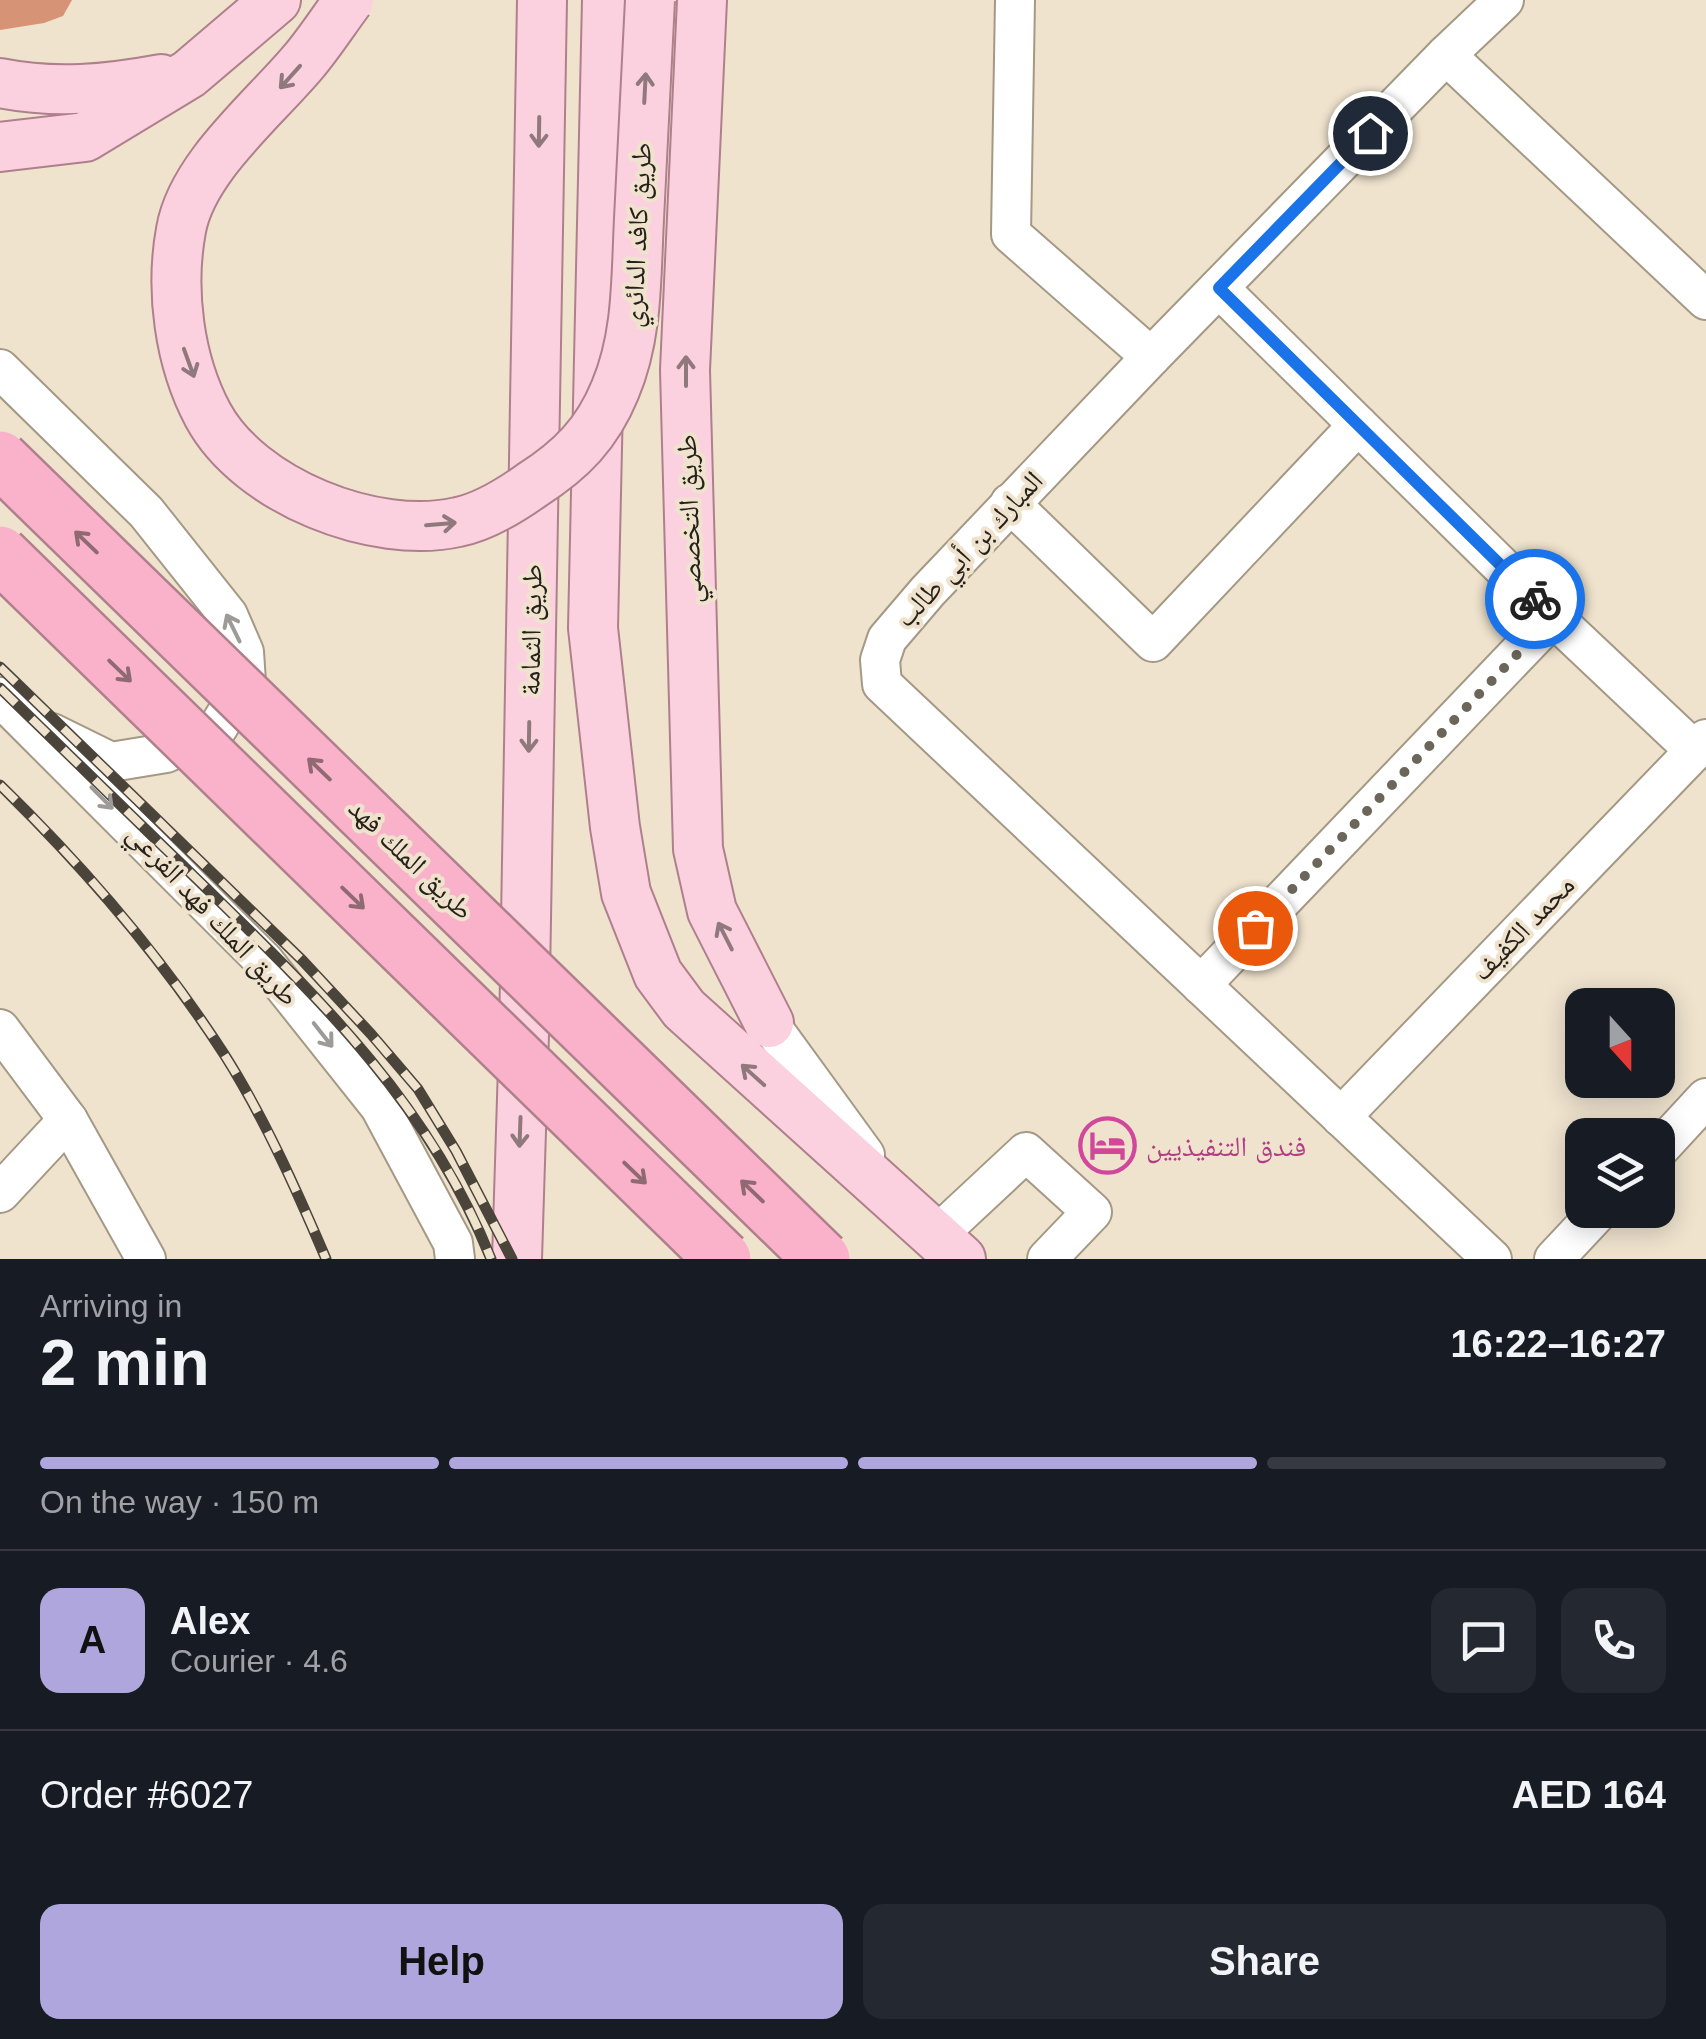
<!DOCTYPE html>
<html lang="en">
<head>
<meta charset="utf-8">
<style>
  :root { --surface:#171b24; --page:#242831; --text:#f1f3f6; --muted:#9ea1a6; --line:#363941; --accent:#b0a6de }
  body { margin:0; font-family:Helvetica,"Noto Naskh Arabic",sans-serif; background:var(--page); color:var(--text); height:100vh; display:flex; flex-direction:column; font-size:38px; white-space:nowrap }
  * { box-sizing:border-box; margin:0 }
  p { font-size:32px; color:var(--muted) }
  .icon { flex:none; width:55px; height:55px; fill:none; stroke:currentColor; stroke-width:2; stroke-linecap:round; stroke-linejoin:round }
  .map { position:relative; height:1259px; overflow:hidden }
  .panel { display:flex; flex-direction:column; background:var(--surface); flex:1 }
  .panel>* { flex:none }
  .needle { width:65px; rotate:159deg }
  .controls { position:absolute; left:1565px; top:988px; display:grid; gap:20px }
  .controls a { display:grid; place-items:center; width:110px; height:110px; border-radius:20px; background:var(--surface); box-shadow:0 5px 25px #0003; font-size:50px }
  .pin { position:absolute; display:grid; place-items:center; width:85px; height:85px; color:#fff; margin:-42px; border:5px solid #fff; border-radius:50%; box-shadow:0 2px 10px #0007 }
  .courier { position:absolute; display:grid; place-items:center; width:100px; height:100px; margin:-50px; border:8px solid #1a73e8; border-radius:50%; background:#fff; color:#222; box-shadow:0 2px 12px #0007 }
  .overview em { font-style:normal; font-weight:700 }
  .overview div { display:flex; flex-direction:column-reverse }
  .overview { display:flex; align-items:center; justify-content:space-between; height:170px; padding:0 40px }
  h1 { font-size:65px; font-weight:700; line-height:75px }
  .bar { display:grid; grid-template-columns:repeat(4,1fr); gap:15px 10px; align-content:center; height:120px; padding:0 40px }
  .bar i { height:12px; border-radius:8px; background:var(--line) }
  .bar .on { background:var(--accent) }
  .bar p { grid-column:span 4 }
  .line { display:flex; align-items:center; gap:25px; padding:0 40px; border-top:2px solid var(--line) }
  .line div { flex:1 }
  .round { display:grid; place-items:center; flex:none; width:105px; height:105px; border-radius:20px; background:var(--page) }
  .button { display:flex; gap:20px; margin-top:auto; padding:20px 40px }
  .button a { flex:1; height:115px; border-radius:20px; background:var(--accent); color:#111; font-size:40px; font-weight:700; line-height:115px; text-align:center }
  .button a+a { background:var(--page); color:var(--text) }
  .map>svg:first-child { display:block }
  .building { fill:#d79375 }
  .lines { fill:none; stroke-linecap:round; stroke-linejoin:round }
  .minor-casing { stroke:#a49985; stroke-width:42 }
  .major-casing { stroke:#af7f8c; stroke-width:52 }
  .minor { stroke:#fff; stroke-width:38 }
  .major { stroke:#fbd1df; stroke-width:48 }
  .rail-casing { stroke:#4a443b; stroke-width:11 }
  .rail { stroke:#efe3ce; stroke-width:8; stroke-dasharray:22; stroke-linecap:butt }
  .major-bridge-casing { stroke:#af7f8c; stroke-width:52; stroke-linecap:butt }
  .highway-bridge-casing { stroke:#af7f8c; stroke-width:60; stroke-linecap:butt }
  .major-bridge { stroke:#fbd1df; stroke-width:48 }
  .highway-bridge { stroke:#f9b2c9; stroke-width:55 }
  .oneway { stroke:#90797c }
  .oneway2 { stroke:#906a72 }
  .oneway3 { stroke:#9d9b98 }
  .done { stroke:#6c6559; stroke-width:10; stroke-dasharray:0 18 }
  .route { stroke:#1a73e8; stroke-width:12 }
  .labels { text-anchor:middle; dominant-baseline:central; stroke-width:8; stroke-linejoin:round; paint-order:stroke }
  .street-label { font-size:28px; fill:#26211a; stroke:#efe3ce }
  .hotel-label { font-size:28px; fill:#b23c85; stroke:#efe3ce; text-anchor:start }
</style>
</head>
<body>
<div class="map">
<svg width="1706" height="1259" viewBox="0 0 1706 1259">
  <rect width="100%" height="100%" fill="#efe3ce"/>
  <polygon class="building" points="0,0 72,0 63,16 44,23 0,30"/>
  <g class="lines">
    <defs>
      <g id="minor">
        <polyline points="1015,0 1011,234 1151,357"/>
        <polyline points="1446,55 1706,300"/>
        <polyline points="1219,288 1553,617 1695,751"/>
        <polyline points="0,369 146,512 228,615 244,652 246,682 217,729 166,753 111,762 52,733"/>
        <polyline points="1010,503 1153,642 1358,425"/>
        <polyline points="0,697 264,961 380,1107 453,1243 455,1259"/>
        <polyline points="1201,985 1553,617"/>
        <polyline points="769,1023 865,1155"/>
        <polyline points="0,1029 68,1120 146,1259"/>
        <polyline points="1341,1117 1706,739"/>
        <polyline points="1658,1150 1706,1098"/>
        <polyline points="0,1193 68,1120"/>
        <polyline points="937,1235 1026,1152 1092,1212 1047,1259"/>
        <polyline points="1492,1259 882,684 880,660 887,639 928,591 1151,357 1446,55 1504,0"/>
        <polyline points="1554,1259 1600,1210"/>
      </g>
      <g id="major">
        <polyline points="607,0 593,628 615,827 626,893 658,974 684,1009 961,1259"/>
        <polyline points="702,0 685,370 698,849 712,911 769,1023"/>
        <path d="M0,83C55,94 107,89 161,79"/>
        <polyline points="0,147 85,137 189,74 276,0"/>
        <polyline points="517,1259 524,1034 542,0"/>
      </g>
    </defs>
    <use href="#minor" class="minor-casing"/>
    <use href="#major" class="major-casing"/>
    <use href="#minor" class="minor"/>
    <use href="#major" class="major"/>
    <defs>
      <g id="rail">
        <polyline points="0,667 302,960 371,1034 418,1089 456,1151 512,1259"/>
        <path d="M0,688C69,755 138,822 207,889C323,1002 430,1106 491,1259"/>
        <path d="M0,785C84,867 160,955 224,1054C264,1117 297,1191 326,1259"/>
      </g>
    </defs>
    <use href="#rail" class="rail-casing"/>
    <use href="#rail" class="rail"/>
    <defs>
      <path id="major-bridge" d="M349,0C334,20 320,42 304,61C264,109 192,167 181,230C170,290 179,361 208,415C249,491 375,541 458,522C483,517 511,500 532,485C571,460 597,434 615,390C638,336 636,278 639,219C642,146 646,73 650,0"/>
      <g id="highway-bridge">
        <polyline points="0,459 822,1259"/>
        <polyline points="0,554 723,1259"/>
      </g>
    </defs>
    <use href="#major-bridge" class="major-bridge-casing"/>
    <use href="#highway-bridge" class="highway-bridge-casing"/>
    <use href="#major-bridge" class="major-bridge"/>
    <use href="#highway-bridge" class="highway-bridge"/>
  </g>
  <defs><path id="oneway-shaft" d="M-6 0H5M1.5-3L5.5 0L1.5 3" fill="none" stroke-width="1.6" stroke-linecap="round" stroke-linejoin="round" transform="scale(2.5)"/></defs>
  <g class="oneway">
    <use href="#oneway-shaft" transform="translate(290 77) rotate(132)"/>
    <use href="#oneway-shaft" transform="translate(645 88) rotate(-87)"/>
    <use href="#oneway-shaft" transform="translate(539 132) rotate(91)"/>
    <use href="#oneway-shaft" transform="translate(189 363) rotate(70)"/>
    <use href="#oneway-shaft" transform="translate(686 371) rotate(-90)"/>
    <use href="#oneway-shaft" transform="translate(441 524) rotate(-5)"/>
    <use href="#oneway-shaft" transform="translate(529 737) rotate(91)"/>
    <use href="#oneway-shaft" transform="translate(725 936) rotate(-117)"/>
    <use href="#oneway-shaft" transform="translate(753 1075) rotate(-138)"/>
    <use href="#oneway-shaft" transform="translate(520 1132) rotate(92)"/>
  </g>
  <g class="oneway2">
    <use href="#oneway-shaft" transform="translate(86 542) rotate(-136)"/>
    <use href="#oneway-shaft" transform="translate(120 671) rotate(44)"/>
    <use href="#oneway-shaft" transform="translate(319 769) rotate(-136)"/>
    <use href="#oneway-shaft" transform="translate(353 898) rotate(44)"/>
    <use href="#oneway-shaft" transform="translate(635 1173) rotate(44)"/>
    <use href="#oneway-shaft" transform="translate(752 1191) rotate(-136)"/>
  </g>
  <g class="oneway3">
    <use href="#oneway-shaft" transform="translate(233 628) rotate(-116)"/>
    <use href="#oneway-shaft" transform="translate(102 798) rotate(45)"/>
    <use href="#oneway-shaft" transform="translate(323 1035) rotate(52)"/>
  </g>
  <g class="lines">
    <polyline class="done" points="1255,928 1553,617 1535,599"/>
    <polyline class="route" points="1370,133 1219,288 1535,599"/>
  </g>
  <defs>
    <symbol id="hotel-ring" viewBox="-11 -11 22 22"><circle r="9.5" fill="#efe3ce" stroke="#d1479c" stroke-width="1.5"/><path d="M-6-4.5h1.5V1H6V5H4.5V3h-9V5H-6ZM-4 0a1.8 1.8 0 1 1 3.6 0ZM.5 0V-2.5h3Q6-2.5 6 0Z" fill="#d1479c"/></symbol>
  </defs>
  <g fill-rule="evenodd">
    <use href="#hotel-ring" x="1076" y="1114" width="63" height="63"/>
  </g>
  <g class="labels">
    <g class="street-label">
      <text transform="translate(637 235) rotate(-87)">طريق كافد الدائري</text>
      <text transform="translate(689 519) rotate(-92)">طريق التخصصي</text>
      <text transform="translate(969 549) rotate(-47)">المبارك بن أبي طالب</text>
      <text transform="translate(531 630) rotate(-89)">طريق الثمامة</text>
      <text transform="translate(411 859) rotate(44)">طريق الملك فهد</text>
      <text transform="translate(213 915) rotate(47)">طريق الملك فهد الفرعي</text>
      <text transform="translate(1523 928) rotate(-46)">محمد الكفيف</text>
    </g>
    <g class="hotel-label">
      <text x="1146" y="1146">فندق التنفيذيين</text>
    </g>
  </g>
</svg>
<div class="controls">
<a><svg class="needle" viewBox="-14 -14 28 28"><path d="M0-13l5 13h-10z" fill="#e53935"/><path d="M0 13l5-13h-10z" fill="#9ea1a6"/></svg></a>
<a><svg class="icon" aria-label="layers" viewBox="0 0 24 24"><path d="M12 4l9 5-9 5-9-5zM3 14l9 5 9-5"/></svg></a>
</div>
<div class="pin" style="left:1255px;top:928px;background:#ea580c"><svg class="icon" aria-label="bag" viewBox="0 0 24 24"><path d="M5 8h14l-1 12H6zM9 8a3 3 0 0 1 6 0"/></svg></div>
<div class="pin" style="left:1370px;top:133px;background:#1f2937"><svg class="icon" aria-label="home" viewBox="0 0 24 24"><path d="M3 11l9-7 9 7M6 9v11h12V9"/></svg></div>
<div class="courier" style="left:1535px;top:599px"><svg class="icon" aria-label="bike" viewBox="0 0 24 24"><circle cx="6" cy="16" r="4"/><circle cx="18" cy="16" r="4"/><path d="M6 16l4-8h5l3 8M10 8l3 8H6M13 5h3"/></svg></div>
</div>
<section class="panel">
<div class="overview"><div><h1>2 min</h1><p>Arriving in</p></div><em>16:22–16:27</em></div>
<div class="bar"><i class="on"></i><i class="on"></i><i class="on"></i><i></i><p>On the way · 150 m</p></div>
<div class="line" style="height:180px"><b class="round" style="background:var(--accent);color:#111">A</b><div><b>Alex</b><p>Courier · 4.6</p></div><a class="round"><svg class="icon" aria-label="chat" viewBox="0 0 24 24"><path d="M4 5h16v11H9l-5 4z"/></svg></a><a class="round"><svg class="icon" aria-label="phone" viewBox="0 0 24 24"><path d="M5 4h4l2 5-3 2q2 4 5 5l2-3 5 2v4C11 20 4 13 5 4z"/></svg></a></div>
<div class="line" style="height:130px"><div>Order #6027</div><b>AED 164</b></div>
<div class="button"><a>Help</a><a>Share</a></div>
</section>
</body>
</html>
